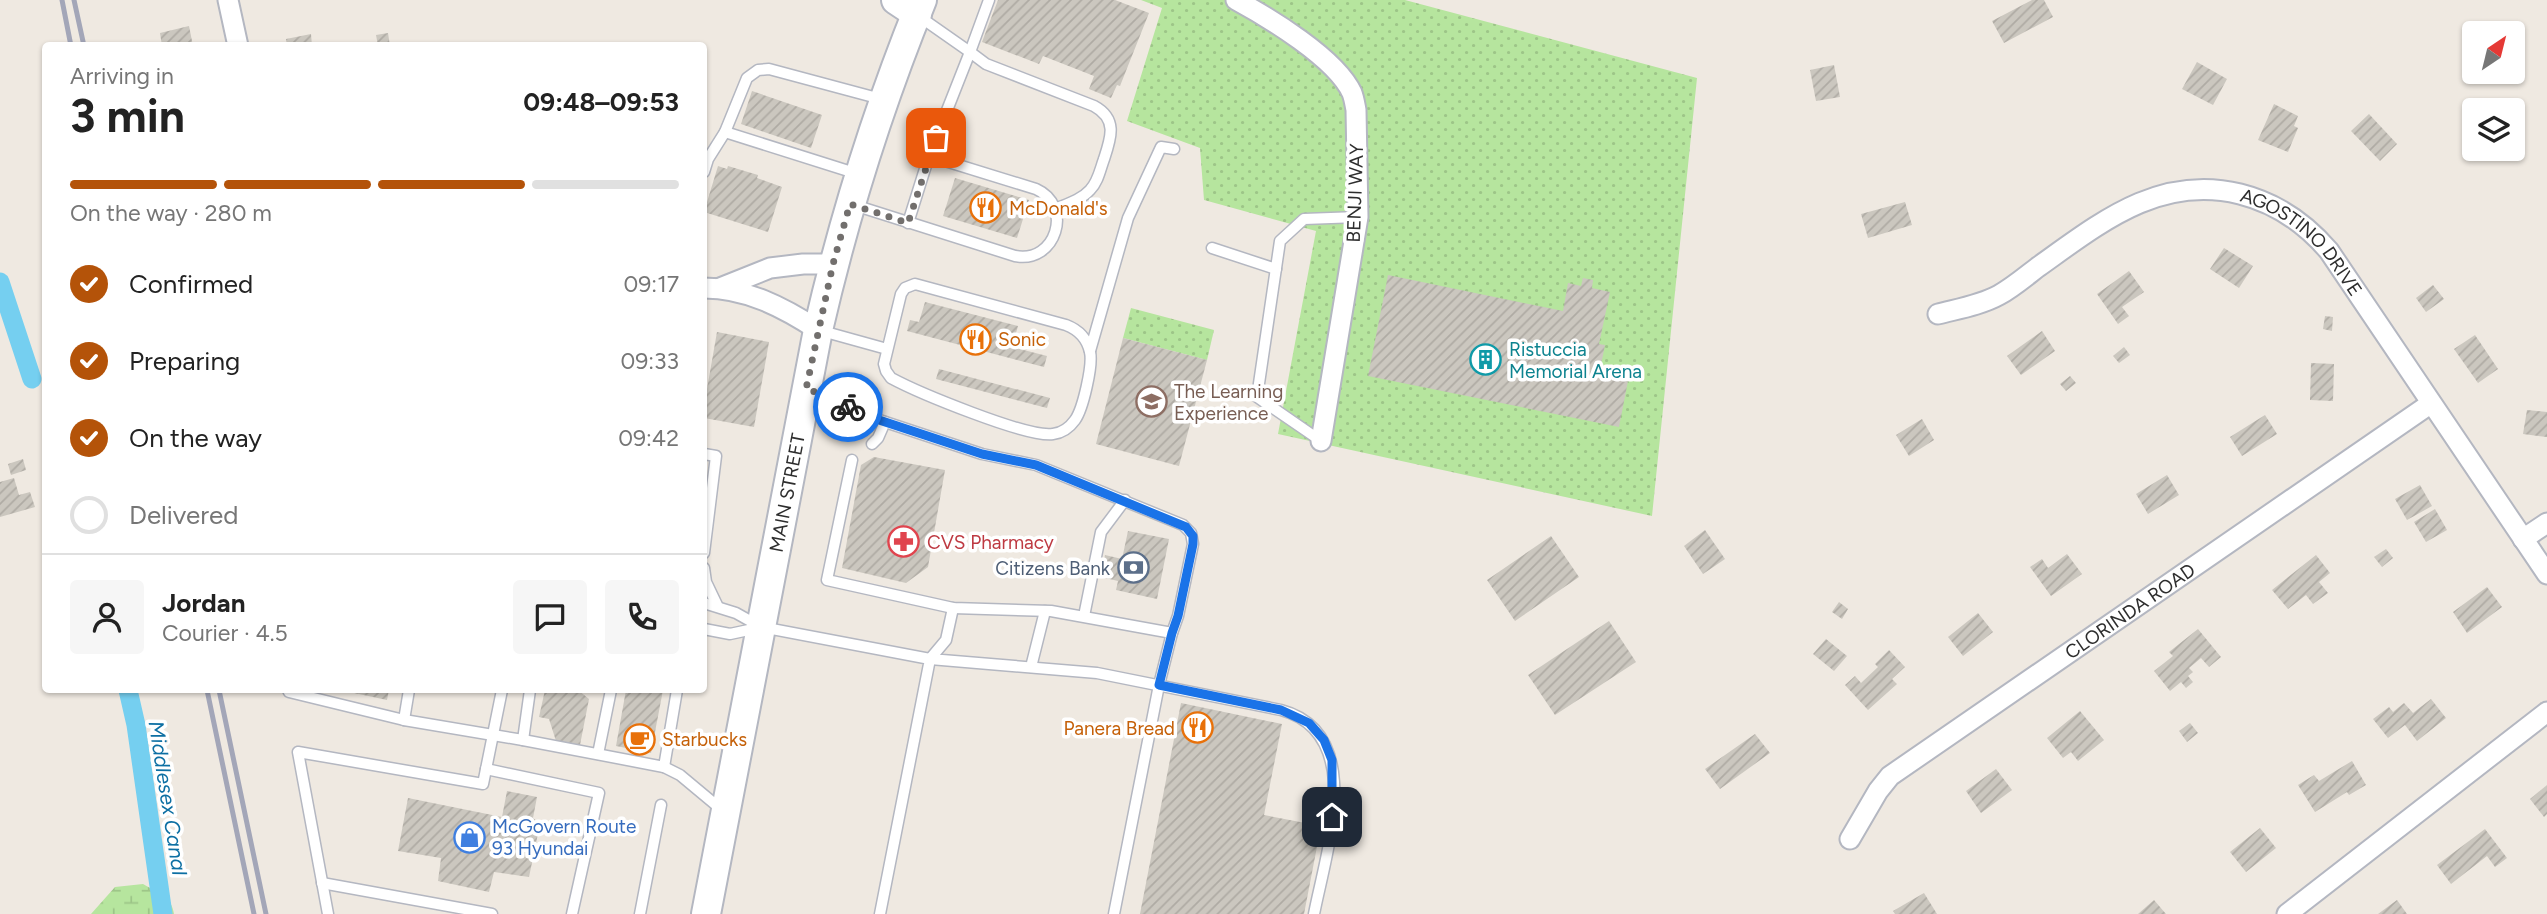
<!DOCTYPE html>
<html lang="en">
<head>
<meta charset="utf-8">
<style>
  :root { --surface:#fff; --page:#f6f6f6; --text:#222; --muted:#767676; --line:#e0e0e0; --accent:#b45309 }
  body { margin:0; font-family:Figtree,sans-serif; background:var(--page); color:var(--text); height:100vh; display:flex; flex-direction:column; font-size:26px; white-space:nowrap }
  * { box-sizing:border-box; margin:0 }
  p { font-size:23px; color:var(--muted) }
  .icon { flex:none; width:38px; height:38px; fill:none; stroke:currentColor; stroke-width:2; stroke-linecap:round; stroke-linejoin:round }
  .map { position:relative; flex:1; overflow:hidden }
  .sheet { position:absolute; left:42px; top:42px; width:665px; height:651px; display:flex; flex-direction:column; background:var(--surface); border-radius:7px; box-shadow:0 2px 5px #0004 }
  .sheet>* { flex:none }
  .needle { width:46px; rotate:35deg }
  .controls { position:absolute; left:2462px; top:21px; display:grid; gap:14px }
  .controls a { display:grid; place-items:center; width:63px; height:63px; border-radius:7px; background:var(--surface); box-shadow:0 2px 5px #0004; font-size:35px }
  .pin { position:absolute; display:grid; place-items:center; width:60px; height:60px; color:#fff; margin:-30px; border-radius:14px; box-shadow:0 4px 10px #0006 }
  .courier { position:absolute; display:grid; place-items:center; width:70px; height:70px; margin:-35px; border:5px solid #1a73e8; border-radius:50%; background:#fff; color:#222; box-shadow:0 2px 9px #0007 }
  .headline em { font-style:normal; font-weight:700 }
  .headline div { display:flex; flex-direction:column-reverse }
  .headline { display:flex; align-items:center; justify-content:space-between; height:119px; padding:0 28px }
  h1 { font-size:46px; font-weight:700; line-height:52px }
  .bar { display:grid; grid-template-columns:repeat(4,1fr); gap:10px 7px; align-content:center; height:84px; padding:0 28px }
  .bar i { height:9px; border-radius:5px; background:var(--line) }
  .bar .active { background:var(--accent) }
  .bar p { grid-column:span 4 }
  .line { display:flex; align-items:center; gap:18px; padding:0 28px; border-top:2px solid var(--line) }
  .line div { flex:1 }
  .round { display:grid; place-items:center; flex:none; width:74px; height:74px; border-radius:7px; background:var(--page) }
  ol { padding:0 28px; list-style:none }
  li { display:flex; align-items:center; gap:21px; height:77px }
  li p { margin-inline-start:auto }
  li .icon { padding:7px; border-radius:50%; background:var(--accent); color:#fff; stroke-width:4 }
  li:last-child { color:var(--muted) }
  li i { width:38px; height:38px; border:4px solid var(--line); border-radius:50% }
  .map>svg:first-child { display:block }
  .wetland { fill:url(#wetland-marsh) }
  .park { fill:url(#park-dots) }
  .lines { fill:none; stroke-linecap:round; stroke-linejoin:round }
  .canal { stroke:#75cff0; stroke-width:19 }
  .building { fill:url(#building-hatch) }
  .service-casing { stroke:#b4b7c1; stroke-width:13 }
  .minor-casing { stroke:#b4b7c1; stroke-width:23 }
  .secondary-casing { stroke:#b4b7c1; stroke-width:32 }
  .service { stroke:#fff; stroke-width:10 }
  .minor { stroke:#fff; stroke-width:19 }
  .secondary { stroke:#fff; stroke-width:28 }
  .rail { stroke:#a3a6b8; stroke-width:5 }
  .done { stroke:#726f6d; stroke-width:7; stroke-dasharray:0 12.6 }
  .route { stroke:#1a73e8; stroke-width:9 }
  .labels { text-anchor:middle; dominant-baseline:central; stroke-width:7; stroke-linejoin:round; paint-order:stroke }
  .street-label { font-size:19px; fill:#2e2e2e; stroke:#fff }
  .food-label { font-size:19px; fill:#c56008; stroke:#fff; text-anchor:start }
  .culture-label { font-size:19px; fill:#0d838f; stroke:#fff; text-anchor:start }
  .education-label { font-size:19px; fill:#785e54; stroke:#fff; text-anchor:start }
  .health-label { font-size:19px; fill:#be3a42; stroke:#fff; text-anchor:start }
  .service-label { font-size:19px; fill:#4e5e75; stroke:#fff; text-anchor:end }
  .shop-label { font-size:19px; fill:#366cbe; stroke:#fff; text-anchor:start }
  .water-label { font-size:21px; font-style:italic; fill:#0d6fa3; stroke:#fff }
</style>
</head>
<body>
<div class="map">
<svg width="2547" height="914" viewBox="0 0 2547 914">
  <defs>
    <pattern id="wetland-marsh" width="20" height="14" patternUnits="userSpaceOnUse" patternTransform="scale(1.75)"><rect width="20" height="14" fill="#b6e59e"/><path d="M1 5h8M5 5V1M11 12h8M15 12V8" fill="none" stroke="#9dc588"/></pattern>
    <pattern id="park-dots" width="8" height="8" patternUnits="userSpaceOnUse" patternTransform="scale(1.75)"><rect width="8" height="8" fill="#b6e59e"/><path d="M2 2h.1M6 6h.1" fill="none" stroke="#9dc588" stroke-width="1.8" stroke-linecap="round"/></pattern>
    <pattern id="building-hatch" width="6" height="6" patternUnits="userSpaceOnUse" patternTransform="scale(1.75)"><rect width="6" height="6" fill="#cbc7bf"/><path d="M-1 1l2-2M0 6l6-6M5 7l2-2" fill="none" stroke="#afaba4"/></pattern>
  </defs>
  <rect width="100%" height="100%" fill="#efe9e1"/>
  <path class="wetland" d="M143,884C157,892 172,897 174,914H91L115,887Z"/>
  <g class="park">
    <polygon points="1141,0 1405,0 1697,78 1652,516 1278,434 1316,231 1204,200 1200,148 1127,121 1162,8"/>
    <polygon points="1131,308 1214,330 1207,360 1123,338"/>
  </g>
  <g class="lines">
    <g class="canal">
      <polyline points="0,282 32,379"/>
      <polyline points="128,690 136,725 163,914"/>
    </g>
  </g>
  <g class="building">
    <polygon points="998,0 1115,0 1149,13 1120,86 1117,85 1111,98 1089,89 1094,76 1043,56 1039,64 982,42"/>
    <polygon points="2032,0 2044,0 2053,17 2004,43 1992,21"/>
    <polygon points="189,26 193,46 162,46 160,33"/>
    <polygon points="388,33 390,46 378,46 376,35"/>
    <polygon points="311,34 312,46 287,46 286,39"/>
    <polygon points="2197,62 2227,79 2213,105 2182,89"/>
    <polygon points="1834,65 1840,97 1816,101 1810,70"/>
    <polygon points="752,91 822,115 811,148 741,124"/>
    <polygon points="2274,104 2298,116 2294,126 2298,128 2288,152 2258,140"/>
    <polygon points="2369,114 2397,144 2380,161 2351,131"/>
    <polygon points="718,166 727,169 728,166 758,175 757,178 782,187 768,232 704,212"/>
    <polygon points="955,178 1029,200 1017,238 943,216"/>
    <polygon points="1905,202 1912,225 1868,238 1861,214"/>
    <polygon points="2224,248 2253,266 2239,288 2210,269"/>
    <polygon points="2129,271 2144,292 2122,307 2129,316 2118,324 2097,294"/>
    <polygon points="1388,275 1563,311 1568,283 1581,286 1583,278 1593,280 1592,288 1610,292 1599,344 1605,345 1599,375 1628,381 1619,427 1368,376"/>
    <polygon points="2433,285 2444,299 2426,312 2416,298"/>
    <polygon points="925,302 1018,326 1012,347 1047,356 1044,367 907,331 910,320 919,322"/>
    <polygon points="2325,316 2333,317 2332,331 2323,329"/>
    <polygon points="2042,331 2055,351 2021,375 2007,356"/>
    <polygon points="717,332 769,342 754,427 704,418 704,406"/>
    <polygon points="2475,335 2498,369 2478,383 2454,349"/>
    <polygon points="1123,338 1207,360 1179,466 1096,444"/>
    <polygon points="2124,347 2130,355 2119,363 2113,356"/>
    <polygon points="2311,363 2334,364 2333,401 2310,400"/>
    <polygon points="939,369 1050,398 1047,408 936,379"/>
    <polygon points="2070,376 2076,383 2066,391 2060,384"/>
    <polygon points="2527,410 2547,412 2547,437 2523,434"/>
    <polygon points="2265,415 2277,434 2242,456 2230,437"/>
    <polygon points="1922,419 1934,440 1909,456 1896,435"/>
    <polygon points="874,457 945,470 928,567 906,583 842,568 861,465"/>
    <polygon points="23,459 26,470 11,475 8,464"/>
    <polygon points="2167,475 2179,495 2148,514 2136,494"/>
    <polygon points="14,478 19,495 30,492 35,507 0,517 0,482"/>
    <polygon points="2420,485 2432,506 2407,520 2395,499"/>
    <polygon points="2435,509 2447,530 2426,542 2414,522"/>
    <polygon points="1705,530 1725,559 1703,574 1684,546"/>
    <polygon points="1128,531 1169,539 1157,599 1116,590 1118,581 1101,577 1105,555 1122,559"/>
    <polygon points="1551,536 1579,577 1515,621 1487,580"/>
    <polygon points="2386,549 2393,558 2382,567 2374,557"/>
    <polygon points="2067,554 2082,574 2051,596 2030,567 2042,559 2048,568"/>
    <polygon points="2316,555 2330,573 2319,582 2328,593 2313,604 2306,595 2288,609 2272,590"/>
    <polygon points="2487,587 2502,607 2467,633 2453,612"/>
    <polygon points="1839,602 1848,609 1842,619 1832,612"/>
    <polygon points="1978,613 1993,632 1963,656 1948,637"/>
    <polygon points="1609,621 1636,662 1555,715 1528,675"/>
    <polygon points="2198,629 2221,657 2209,667 2201,658 2189,668 2193,672 2188,676 2193,682 2186,688 2181,682 2170,691 2154,671 2173,656 2169,652"/>
    <polygon points="1826,639 1847,656 1834,671 1813,654"/>
    <polygon points="1889,650 1905,667 1892,679 1897,684 1868,710 1845,685 1855,676 1861,683 1878,667 1875,664"/>
    <polygon points="340,690 389,690 387,700"/>
    <polygon points="545,690 578,690 589,699 580,745 556,741 549,719 539,717"/>
    <polygon points="626,690 663,690 651,753 616,746"/>
    <polygon points="2431,699 2446,718 2417,741 2405,725 2388,738 2373,719 2389,707 2393,712 2404,703 2413,713"/>
    <polygon points="1181,703 1282,724 1264,815 1321,826 1304,914 1140,914"/>
    <polygon points="2080,711 2104,740 2078,761 2071,752 2063,758 2047,738"/>
    <polygon points="2190,723 2198,733 2187,742 2179,731"/>
    <polygon points="1755,734 1770,753 1720,789 1705,769"/>
    <polygon points="2352,761 2366,785 2349,795 2347,792 2315,812 2298,785 2314,775 2319,781"/>
    <polygon points="1996,769 2012,790 1981,813 1966,791"/>
    <polygon points="2547,785 2547,814 2544,817 2530,799"/>
    <polygon points="507,791 537,797 533,818 540,824 529,877 494,872 489,892 438,881 441,858 398,851 408,798 502,817"/>
    <polygon points="2260,828 2276,848 2246,872 2230,852"/>
    <polygon points="2485,829 2507,858 2495,867 2487,856 2451,884 2437,865"/>
    <polygon points="1924,893 1937,914 1895,914 1893,911"/>
    <polygon points="2154,900 2166,914 2138,914"/>
    <polygon points="2397,900 2407,914 2378,914"/>
  </g>
  <g class="lines">
    <defs>
      <g id="service">
        <path d="M989,0L970,52L986,64L1094,106C1118,119 1111,138 1104,159C1100,170 1098,182 1090,190C1081,200 1067,204 1055,209"/>
        <polyline points="725,132 858,174"/>
        <polyline points="704,172 708,159 725,132 747,78 758,70 769,69 881,99"/>
        <path d="M854,205L1015,256C1056,264 1074,206 1036,189L929,156"/>
        <polyline points="908,223 929,156 970,52 920,17"/>
        <polyline points="1212,248 1276,269"/>
        <path d="M915,284L1066,325C1079,330 1087,338 1090,352C1093,365 1083,409 1075,420C1070,427 1062,433 1053,434C1027,438 917,392 891,378L886,371L884,364L901,294L905,288Z"/>
        <polyline points="822,331 887,349"/>
        <polyline points="1090,351 1128,218 1161,147 1174,149"/>
        <polyline points="810,390 829,396 864,415 982,454 1036,465 1183,525 1191,533 1193,544 1178,616 1172,633 1159,685 1114,914"/>
        <polyline points="1321,441 1257,397 1280,241 1304,219 1358,217"/>
        <polyline points="872,444 878,438 885,422"/>
        <polyline points="704,454 716,456 704,553"/>
        <polyline points="852,460 827,580 953,608 1051,611 1172,633"/>
        <polyline points="704,568 706,582 717,605"/>
        <polyline points="704,603 736,613 761,627 930,659 880,914"/>
        <path d="M953,608L946,640L930,659L1097,673L1281,710C1367,733 1326,852 1314,914"/>
        <polyline points="1084,616 1101,532 1125,500"/>
        <polyline points="704,629 730,634 758,628"/>
        <polyline points="1031,667 1045,611"/>
        <polyline points="288,690 289,692 404,720 523,740 664,767 677,690"/>
        <polyline points="404,720 409,690"/>
        <polyline points="523,740 530,690"/>
        <polyline points="598,754 611,690"/>
        <polyline points="664,767 680,775 722,810"/>
        <polyline points="486,769 599,793 572,914"/>
        <polyline points="322,883 492,914"/>
        <polyline points="328,914 298,752 483,784 502,690"/>
        <polyline points="640,914 661,805"/>
      </g>
      <g id="minor">
        <polyline points="228,0 238,46"/>
        <path d="M1236,0C1269,18 1336,58 1352,93C1354,98 1355,105 1356,110L1358,217L1321,441"/>
        <path d="M704,288C746,288 783,307 818,330"/>
        <polyline points="720,288 770,268 803,264 833,264"/>
        <path id="s1" d="M1938,314C1957,309 1981,305 1999,295C2012,288 2025,277 2038,267C2100,223 2159,174 2240,194C2276,203 2305,223 2329,251L2547,574"/>
        <polyline points="2523,539 2547,523"/>
        <path id="s2" d="M1850,839L1878,791L1890,776L2430,404"/>
        <polyline points="2287,914 2547,712"/>
      </g>
      <g id="secondary">
        <polyline points="896,0 917,14"/>
        <path id="s3" d="M706,914L818,330C844,217 878,108 922,0"/>
      </g>
    </defs>
    <use href="#service" class="service-casing"/>
    <use href="#minor" class="minor-casing"/>
    <use href="#secondary" class="secondary-casing"/>
    <use href="#service" class="service"/>
    <use href="#minor" class="minor"/>
    <use href="#secondary" class="secondary"/>
    <g class="rail">
      <polyline points="62,0 71,46"/>
      <polyline points="74,0 84,46"/>
      <polyline points="207,690 254,914"/>
      <polyline points="219,690 266,914"/>
    </g>
  </g>
  <g class="lines">
    <polyline class="done" points="848,407 829,396 806,389 833,264 850,204 908,223 936,138"/>
    <polyline class="route" points="848,407 864,415 982,454 1036,465 1186,527 1193,536 1193,544 1178,616 1172,633 1159,685 1281,710 1309,723 1324,740 1332,760 1332,817"/>
  </g>
  <defs>
    <symbol id="restaurant-ring" viewBox="-11 -11 22 22"><circle r="9.5" fill="#fff" stroke="#e8710a" stroke-width="1.5"/><path d="M-5-6h1v4h1v-4h1v4h1v-4h1v5L-1.5 .5V6h-2V.5L-5-1ZM5-6V6H3V1.5H1.5Q1.5-4 5-6Z" fill="#e8710a"/></symbol>
    <symbol id="building-ring" viewBox="-11 -11 22 22"><circle r="9.5" fill="#fff" stroke="#0f9aa8" stroke-width="1.5"/><path d="M-4-6H4V6H1V3H-1V6H-4ZM-2.5-4.3h1.7v1.8h-1.7ZM.8-4.3h1.7v1.8H.8ZM-2.5-1h1.7V.8h-1.7ZM.8-1h1.7V.8H.8Z" fill="#0f9aa8"/></symbol>
    <symbol id="school-ring" viewBox="-11 -11 22 22"><circle r="9.5" fill="#fff" stroke="#8d6e63" stroke-width="1.5"/><path d="M0-5L7-2L0 1L-7-2ZM-4 1L0 2.5L4 1V4Q0 6-4 4Z" fill="#8d6e63"/></symbol>
    <symbol id="pharmacy-ring" viewBox="-11 -11 22 22"><circle r="9.5" fill="#fff" stroke="#e0444e" stroke-width="1.5"/><path d="M-2-6h4v4h4v4h-4v4h-4v-4h-4v-4h4Z" fill="#e0444e"/></symbol>
    <symbol id="bank-ring" viewBox="-11 -11 22 22"><circle r="9.5" fill="#fff" stroke="#5c6f8a" stroke-width="1.5"/><path d="M-6-4H6V4H-6ZM0-2.3a2.3 2.3 0 1 0 0 4.6a2.3 2.3 0 1 0 0-4.6Z" fill="#5c6f8a"/></symbol>
    <symbol id="cafe-ring" viewBox="-11 -11 22 22"><circle r="9.5" fill="#fff" stroke="#e8710a" stroke-width="1.5"/><path d="M-5.5-4.5H6V0H3Q3 3.5 0 3.5H-2.5Q-5.5 3.5-5.5 0ZM3-3.2v2h1.7v-2ZM-6 4.5H4V6H-6Z" fill="#e8710a"/></symbol>
    <symbol id="shop-ring" viewBox="-11 -11 22 22"><circle r="9.5" fill="#fff" stroke="#3f7fe0" stroke-width="1.5"/><path d="M-5-2.5h2.3a2.7 3.5 0 0 1 5.4 0H5L5.5 6h-11ZM-1.5-2.5h3a1.5 2.3 0 0 0-3 0Z" fill="#3f7fe0"/></symbol>
  </defs>
  <g fill-rule="evenodd">
    <use href="#restaurant-ring" x="968" y="190" width="35" height="35"/>
    <use href="#restaurant-ring" x="958" y="322" width="35" height="35"/>
    <use href="#building-ring" x="1468" y="342" width="35" height="35"/>
    <use href="#school-ring" x="1134" y="384" width="35" height="35"/>
    <use href="#pharmacy-ring" x="886" y="524" width="35" height="35"/>
    <use href="#bank-ring" x="1116" y="550" width="35" height="35"/>
    <use href="#restaurant-ring" x="1180" y="710" width="35" height="35"/>
    <use href="#cafe-ring" x="622" y="722" width="35" height="35"/>
    <use href="#shop-ring" x="452" y="820" width="35" height="35"/>
  </g>
  <g class="labels">
    <g class="street-label">
      <text transform="translate(1355 193) rotate(-88)">BENJI WAY</text>
      <text stroke="none"><textPath href="#s1" startOffset="415">AGOSTINO DRIVE</textPath></text>
      <text stroke="none"><textPath href="#s3" startOffset="429">MAIN STREET</textPath></text>
      <text stroke="none"><textPath href="#s2" startOffset="366">CLORINDA ROAD</textPath></text>
    </g>
    <g class="food-label">
      <text x="1009" y="208">McDonald's</text>
      <text x="998" y="339">Sonic</text>
      <text x="1175" y="728" text-anchor="end">Panera Bread</text>
      <text x="662" y="739">Starbucks</text>
    </g>
    <g class="culture-label">
      <text x="1509" y="349">Ristuccia<tspan x="1509" dy="22">Memorial Arena</tspan></text>
    </g>
    <g class="education-label">
      <text x="1174" y="391">The Learning<tspan x="1174" dy="22">Experience</tspan></text>
    </g>
    <g class="health-label">
      <text x="927" y="542">CVS Pharmacy</text>
    </g>
    <g class="service-label">
      <text x="1110" y="568">Citizens Bank</text>
    </g>
    <g class="shop-label">
      <text x="492" y="826">McGovern Route<tspan x="492" dy="22">93 Hyundai</tspan></text>
    </g>
    <g class="water-label">
      <text transform="translate(168 798) rotate(81)">Middlesex Canal</text>
    </g>
  </g>
</svg>
<div class="controls">
<a><svg class="needle" viewBox="-14 -14 28 28"><path d="M0-13l5 13h-10z" fill="#e53935"/><path d="M0 13l5-13h-10z" fill="#767676"/></svg></a>
<a><svg class="icon" aria-label="layers" viewBox="0 0 24 24"><path d="M12 4l9 5-9 5-9-5zM3 14l9 5 9-5"/></svg></a>
</div>
<div class="pin" style="left:936px;top:138px;background:#ea580c"><svg class="icon" aria-label="bag" viewBox="0 0 24 24"><path d="M5 8h14l-1 12H6zM9 8a3 3 0 0 1 6 0"/></svg></div>
<div class="pin" style="left:1332px;top:817px;background:#1f2937"><svg class="icon" aria-label="home" viewBox="0 0 24 24"><path d="M3 11l9-7 9 7M6 9v11h12V9"/></svg></div>
<div class="courier" style="left:848px;top:407px"><svg class="icon" aria-label="bike" viewBox="0 0 24 24"><circle cx="6" cy="16" r="4"/><circle cx="18" cy="16" r="4"/><path d="M6 16l4-8h5l3 8M10 8l3 8H6M13 5h3"/></svg></div>
<section class="sheet">
<div class="headline"><div><h1>3 min</h1><p>Arriving in</p></div><em>09:48–09:53</em></div>
<div class="bar"><i class="active"></i><i class="active"></i><i class="active"></i><i></i><p>On the way · 280 m</p></div>
<ol>
<li><svg class="icon" aria-label="check" viewBox="0 0 24 24"><path d="M5 12l5 5 9-10"/></svg>Confirmed<p>09:17</p></li>
<li><svg class="icon" aria-label="check" viewBox="0 0 24 24"><path d="M5 12l5 5 9-10"/></svg>Preparing<p>09:33</p></li>
<li><svg class="icon" aria-label="check" viewBox="0 0 24 24"><path d="M5 12l5 5 9-10"/></svg>On the way<p>09:42</p></li>
<li><i></i>Delivered</li>
</ol>
<div class="line" style="height:126px"><a class="round"><svg class="icon" aria-label="person" viewBox="0 0 24 24"><circle cx="12" cy="8" r="4"/><path d="M4 21q1-7 8-7t8 7"/></svg></a><div><b>Jordan</b><p>Courier · 4.5</p></div><a class="round"><svg class="icon" aria-label="chat" viewBox="0 0 24 24"><path d="M4 5h16v11H9l-5 4z"/></svg></a><a class="round"><svg class="icon" aria-label="phone" viewBox="0 0 24 24"><path d="M5 4h4l2 5-3 2q2 4 5 5l2-3 5 2v4C11 20 4 13 5 4z"/></svg></a></div>
</section>
</div>
</body>
</html>
